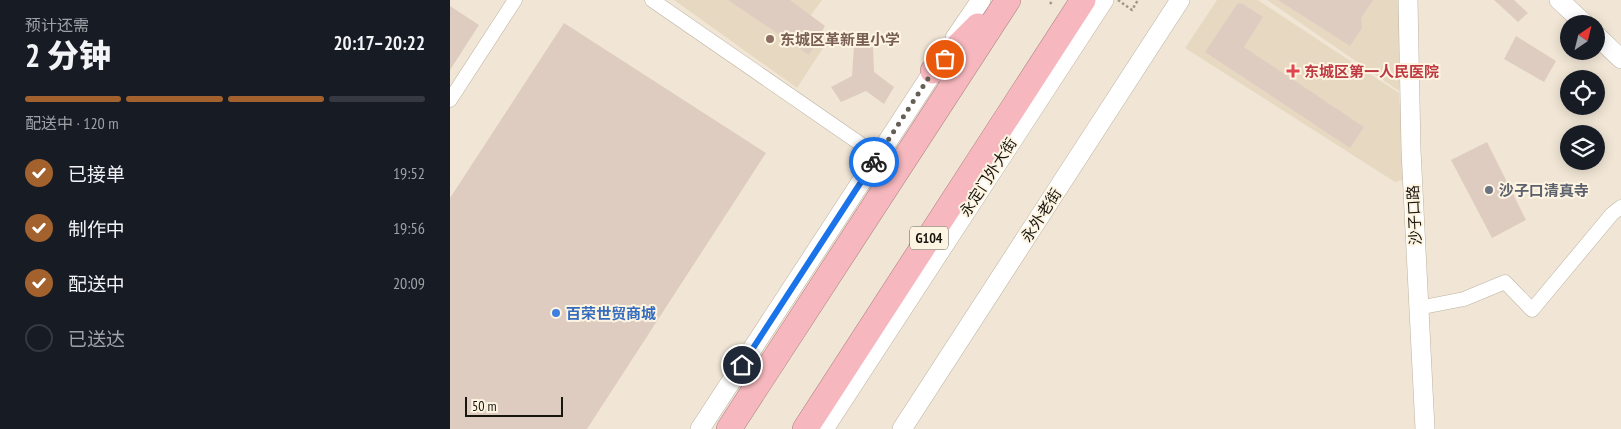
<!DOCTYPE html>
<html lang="zh">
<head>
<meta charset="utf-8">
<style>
  :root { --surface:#171b24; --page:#242831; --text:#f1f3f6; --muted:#9ea1a6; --line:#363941; --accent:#a3622d }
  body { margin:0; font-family:"PT Sans Narrow","Noto Sans SC",sans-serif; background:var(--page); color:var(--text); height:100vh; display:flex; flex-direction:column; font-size:19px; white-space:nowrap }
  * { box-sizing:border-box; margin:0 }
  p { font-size:16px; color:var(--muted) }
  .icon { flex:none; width:28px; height:28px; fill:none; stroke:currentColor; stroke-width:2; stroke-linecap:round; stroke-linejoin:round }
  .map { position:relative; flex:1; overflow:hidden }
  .side { display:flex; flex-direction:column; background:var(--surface); width:450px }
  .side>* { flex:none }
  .needle { width:32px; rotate:35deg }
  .tools { position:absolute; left:1110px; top:15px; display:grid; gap:10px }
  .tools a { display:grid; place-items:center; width:45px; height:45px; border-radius:50%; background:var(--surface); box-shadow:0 2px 12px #0003; font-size:25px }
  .scale { position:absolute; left:15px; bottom:12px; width:98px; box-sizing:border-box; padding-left:5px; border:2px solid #191610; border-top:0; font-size:14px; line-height:18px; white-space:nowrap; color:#191610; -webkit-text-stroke:4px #fef4e2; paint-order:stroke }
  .pin { position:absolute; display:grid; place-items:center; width:42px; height:42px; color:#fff; margin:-21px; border:2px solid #fff; border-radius:50%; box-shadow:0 1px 5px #0007 }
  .courier { position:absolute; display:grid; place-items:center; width:50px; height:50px; margin:-25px; border:4px solid #1a73e8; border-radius:50%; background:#fff; color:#222; box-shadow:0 1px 6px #0007 }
  .summary em { font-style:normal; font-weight:800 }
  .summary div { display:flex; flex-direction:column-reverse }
  .summary { display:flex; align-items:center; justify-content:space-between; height:85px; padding:0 25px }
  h1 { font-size:32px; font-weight:800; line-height:38px }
  .bar { display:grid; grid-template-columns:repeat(4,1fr); gap:8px 5px; align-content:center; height:60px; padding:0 25px }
  .bar i { height:6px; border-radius:4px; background:var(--line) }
  .bar .current { background:var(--accent) }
  .bar p { grid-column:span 4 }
  ol { padding:0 25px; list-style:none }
  li { display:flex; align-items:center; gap:15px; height:55px }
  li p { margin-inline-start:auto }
  li .icon { padding:5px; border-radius:50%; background:var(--accent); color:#fff; stroke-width:4 }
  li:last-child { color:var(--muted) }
  li i { width:28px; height:28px; border:2px solid var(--line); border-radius:50% }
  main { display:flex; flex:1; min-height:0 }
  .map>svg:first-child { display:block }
  .built { fill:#e7d9c1 }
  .building { fill:#deccc1 }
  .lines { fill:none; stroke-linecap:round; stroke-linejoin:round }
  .street-casing { stroke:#bcb2a1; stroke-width:15 }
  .secondary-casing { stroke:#bcb2a1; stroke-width:20 }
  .highway-casing { stroke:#a97f81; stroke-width:26 }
  .path { stroke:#9f978a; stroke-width:2.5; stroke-dasharray:2.5 2.5; stroke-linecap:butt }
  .street { stroke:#fff; stroke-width:14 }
  .secondary { stroke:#fff; stroke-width:19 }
  .highway { stroke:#f6b8be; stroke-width:25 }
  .done { stroke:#655f55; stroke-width:5; stroke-dasharray:0 9 }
  .route { stroke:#1a73e8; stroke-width:6 }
  .education-dot { fill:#8d6e63; stroke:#fef4e2; stroke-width:2 }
  .health-dot { fill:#e0444e; stroke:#fef4e2; stroke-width:2 }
  .worship-dot { fill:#6b7280; stroke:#fef4e2; stroke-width:2 }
  .shop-dot { fill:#3f7fe0; stroke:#fef4e2; stroke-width:2 }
  .labels { text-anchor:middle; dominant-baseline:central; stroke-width:4; stroke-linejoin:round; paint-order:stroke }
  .shield { fill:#fef4e2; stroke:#5e594f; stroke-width:1 }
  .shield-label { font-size:14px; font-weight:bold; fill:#191610 }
  .education-label { font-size:15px; font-weight:bold; fill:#785e54; stroke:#fef4e2; text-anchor:start }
  .health-label { font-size:15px; font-weight:bold; fill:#be3a42; stroke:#fef4e2; text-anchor:start }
  .street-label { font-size:15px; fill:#191610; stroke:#fef4e2 }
  .worship-label { font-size:15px; font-weight:bold; fill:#5b616d; stroke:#fef4e2; text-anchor:start }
  .shop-label { font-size:15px; font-weight:bold; fill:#366cbe; stroke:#fef4e2; text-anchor:start }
</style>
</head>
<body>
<main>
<section class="side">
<div class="summary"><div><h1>2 分钟</h1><p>预计还需</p></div><em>20:17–20:22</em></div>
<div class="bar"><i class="current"></i><i class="current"></i><i class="current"></i><i></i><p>配送中 · 120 m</p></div>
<ol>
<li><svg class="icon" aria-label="check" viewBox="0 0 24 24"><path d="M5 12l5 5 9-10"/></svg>已接单<p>19:52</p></li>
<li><svg class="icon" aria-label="check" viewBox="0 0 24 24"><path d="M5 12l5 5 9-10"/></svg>制作中<p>19:56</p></li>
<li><svg class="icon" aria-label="check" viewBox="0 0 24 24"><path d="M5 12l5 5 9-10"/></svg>配送中<p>20:09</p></li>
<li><i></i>已送达</li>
</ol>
</section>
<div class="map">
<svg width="1171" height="429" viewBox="0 0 1171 429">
  <rect width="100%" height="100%" fill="#f1e6d5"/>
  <g class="built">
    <polygon points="224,0 372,0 351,29 373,48 347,88"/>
    <polygon points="767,0 808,0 949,93 956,179 945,182 735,48"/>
    <polygon points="817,0 950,0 949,91"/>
  </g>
  <g class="building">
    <polygon points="278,0 340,0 375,26 359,55"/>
    <polygon points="828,0 923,0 911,18 912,28 900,46"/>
    <polygon points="1044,0 1064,0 1078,13 1068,22"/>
    <polygon points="788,3 793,4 813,17 794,47 914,127 900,148 755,52"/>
    <polygon points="0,6 29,25 0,70"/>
    <polygon points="114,23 316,153 137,429 0,429 0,198"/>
    <polygon points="1066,36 1106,61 1094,82 1054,59"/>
    <polygon points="404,46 423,47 424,72 444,87 434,104 416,91 391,102 381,87 402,76"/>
    <polygon points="1037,142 1076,220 1042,238 1001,160"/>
  </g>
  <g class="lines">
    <defs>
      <g id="street">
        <polyline points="202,0 428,156"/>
        <polyline points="0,100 65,0"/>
        <polyline points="968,308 1014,299 1055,282 1082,310 1162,214 1171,207"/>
      </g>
      <g id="secondary">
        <polyline points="958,0 961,150 975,429"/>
        <polyline points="1109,0 1135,24"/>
        <polyline points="1146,35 1171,59"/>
        <polyline points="505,38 531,0"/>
        <polyline points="250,429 490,61"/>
        <polyline points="374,429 654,0"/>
        <polyline points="452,429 730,0"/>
      </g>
      <g id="highway">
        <polyline points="483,71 528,26"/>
        <polyline points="279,429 558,0"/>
        <polyline points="355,429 633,0"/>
      </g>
    </defs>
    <use href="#street" class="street-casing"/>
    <use href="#secondary" class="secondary-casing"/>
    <use href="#highway" class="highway-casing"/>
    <g class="path">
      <polyline points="668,0 682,10 688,0"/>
      <polyline points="600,4 603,0"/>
    </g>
    <use href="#street" class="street"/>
    <use href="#secondary" class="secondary"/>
    <use href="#highway" class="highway"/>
  </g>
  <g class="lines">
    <polyline class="done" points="424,162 483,71 495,59"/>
    <polyline class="route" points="292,365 424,162"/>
  </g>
  <circle class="education-dot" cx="320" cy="39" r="5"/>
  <path class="health-dot" d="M840.5 63.5h5v5h5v5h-5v5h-5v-5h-5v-5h5z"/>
  <circle class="worship-dot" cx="1039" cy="190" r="5"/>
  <circle class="shop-dot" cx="106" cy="313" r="5"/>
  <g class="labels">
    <rect class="shield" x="460" y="226.5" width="38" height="23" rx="4"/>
    <g class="shield-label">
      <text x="479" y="238">G104</text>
    </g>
    <g class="education-label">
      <text x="330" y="39">东城区革新里小学</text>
    </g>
    <g class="health-label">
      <text x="854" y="71">东城区第一人民医院</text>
    </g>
    <g class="street-label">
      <text transform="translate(538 177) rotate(-57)">永定门外大街</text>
      <text transform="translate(591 215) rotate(-57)">永外老街</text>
      <text transform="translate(964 215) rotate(-93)">沙子口路</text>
    </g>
    <g class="worship-label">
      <text x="1049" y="190">沙子口清真寺</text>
    </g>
    <g class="shop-label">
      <text x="116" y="313">百荣世贸商城</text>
    </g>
  </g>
</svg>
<div class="tools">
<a><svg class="needle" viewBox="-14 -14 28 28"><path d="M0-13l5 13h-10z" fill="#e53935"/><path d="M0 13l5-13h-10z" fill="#9ea1a6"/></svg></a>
<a><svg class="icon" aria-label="locate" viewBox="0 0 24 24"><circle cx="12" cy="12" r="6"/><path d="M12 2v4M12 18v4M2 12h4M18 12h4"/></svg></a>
<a><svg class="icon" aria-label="layers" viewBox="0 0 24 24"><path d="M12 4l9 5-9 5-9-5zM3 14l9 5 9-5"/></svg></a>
</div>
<div class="scale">50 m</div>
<div class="pin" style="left:495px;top:59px;background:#ea580c"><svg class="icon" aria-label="bag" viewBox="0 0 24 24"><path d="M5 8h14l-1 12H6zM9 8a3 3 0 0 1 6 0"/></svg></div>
<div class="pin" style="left:292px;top:365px;background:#1f2937"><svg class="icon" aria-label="home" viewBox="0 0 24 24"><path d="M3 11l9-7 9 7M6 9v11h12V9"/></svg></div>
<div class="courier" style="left:424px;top:162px"><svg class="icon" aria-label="bike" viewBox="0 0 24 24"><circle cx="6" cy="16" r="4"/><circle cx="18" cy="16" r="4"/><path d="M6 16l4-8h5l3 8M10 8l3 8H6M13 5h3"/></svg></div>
</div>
</main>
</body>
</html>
